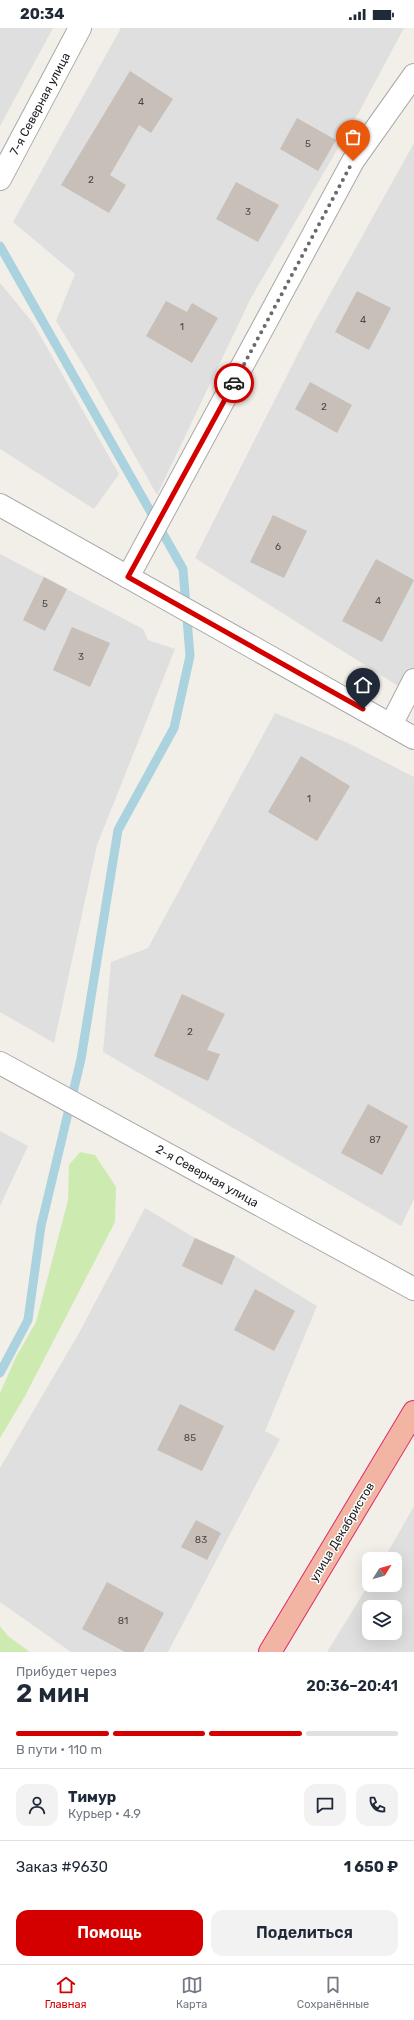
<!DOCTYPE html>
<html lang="ru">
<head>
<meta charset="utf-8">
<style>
  :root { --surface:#fff; --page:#f2f2f3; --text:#1f2937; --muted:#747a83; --line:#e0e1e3; --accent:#d40000 }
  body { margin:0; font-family:Rubik,sans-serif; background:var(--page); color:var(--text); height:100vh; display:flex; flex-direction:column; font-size:15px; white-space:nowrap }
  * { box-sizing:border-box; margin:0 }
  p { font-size:13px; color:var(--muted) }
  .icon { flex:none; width:22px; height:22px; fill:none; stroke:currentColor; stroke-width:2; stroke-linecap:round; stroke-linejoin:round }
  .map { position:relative; height:1624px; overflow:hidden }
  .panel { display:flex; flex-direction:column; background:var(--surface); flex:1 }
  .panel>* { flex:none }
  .needle { width:26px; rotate:53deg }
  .fabs { position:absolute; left:362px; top:1524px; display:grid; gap:8px }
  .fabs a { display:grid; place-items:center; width:40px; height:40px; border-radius:8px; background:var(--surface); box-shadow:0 4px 16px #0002; font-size:20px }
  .pin { position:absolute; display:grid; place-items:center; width:34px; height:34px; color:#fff; margin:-41px -17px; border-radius:50% 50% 50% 0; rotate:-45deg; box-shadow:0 0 4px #0007 }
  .pin .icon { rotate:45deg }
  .courier { position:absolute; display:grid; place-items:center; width:40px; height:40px; margin:-20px; border:3px solid #d40000; border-radius:50%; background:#fff; color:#222; box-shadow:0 1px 5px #0007 }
  .overview em { font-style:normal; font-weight:600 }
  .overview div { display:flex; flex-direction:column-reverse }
  .overview { display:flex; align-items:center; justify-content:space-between; height:68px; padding:0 16px }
  h1 { font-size:26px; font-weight:600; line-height:30px }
  .bar { display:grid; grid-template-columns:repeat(4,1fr); gap:6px 4px; align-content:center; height:48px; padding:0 16px }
  .bar i { height:5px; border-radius:3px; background:var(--line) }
  .bar .active { background:var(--accent) }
  .bar p { grid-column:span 4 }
  .line { display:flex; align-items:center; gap:10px; padding:0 16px; border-top:1px solid var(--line) }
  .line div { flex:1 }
  .round { display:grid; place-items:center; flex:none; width:42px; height:42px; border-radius:12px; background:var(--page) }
  .action { display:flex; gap:8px; margin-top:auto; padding:8px 16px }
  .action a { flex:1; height:46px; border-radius:12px; background:var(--accent); color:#fff; font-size:16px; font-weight:600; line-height:46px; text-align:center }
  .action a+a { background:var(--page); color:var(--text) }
  .status { display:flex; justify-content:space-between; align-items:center; height:28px; padding:0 20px; background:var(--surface); direction:ltr }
  .status svg { height:11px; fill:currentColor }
  .menu { display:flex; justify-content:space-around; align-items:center; height:56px; border-top:1px solid var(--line); background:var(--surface); font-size:11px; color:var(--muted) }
  .menu a { display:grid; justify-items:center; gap:2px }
  .menu .active { color:var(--accent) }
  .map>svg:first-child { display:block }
  .residential { fill:#e0dfdf; fill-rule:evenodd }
  .grass { fill:#cdebb0 }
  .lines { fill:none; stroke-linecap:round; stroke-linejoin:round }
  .stream { stroke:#aad3df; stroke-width:9 }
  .building { fill:#c7bfb8 }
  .minor-casing { stroke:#a9a9a9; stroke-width:24 }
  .trunk-casing { stroke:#dc2a67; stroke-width:24 }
  .minor { stroke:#fff; stroke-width:22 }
  .trunk { stroke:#f2b4a3; stroke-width:22 }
  .done { stroke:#6b6a68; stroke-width:4; stroke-dasharray:0 7.2 }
  .route { stroke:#d40000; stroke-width:5 }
  .labels { text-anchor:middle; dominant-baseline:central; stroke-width:3; stroke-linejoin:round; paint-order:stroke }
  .number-label { font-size:10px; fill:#4b4948 }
  .street-label { font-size:12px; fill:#222; stroke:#fff }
</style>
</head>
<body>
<div class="status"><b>20:34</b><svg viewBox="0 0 49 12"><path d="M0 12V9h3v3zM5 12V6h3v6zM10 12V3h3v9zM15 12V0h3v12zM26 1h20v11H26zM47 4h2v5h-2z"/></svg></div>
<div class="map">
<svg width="414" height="1624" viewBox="0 0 414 1624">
  <rect width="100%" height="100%" fill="#f2efe9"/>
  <g class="residential">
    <polygon points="0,0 53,0 0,98"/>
    <polygon points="121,0 404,0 359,84 251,270 157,467 91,350 56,293 75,246 13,194"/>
    <polygon points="414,115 414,668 195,530 310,302"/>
    <polygon points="0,255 33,295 119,446 94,481 0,421"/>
    <polygon points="0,526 143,601 148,612 175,621 97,817 54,1015 0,984"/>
    <polygon points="275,685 348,715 414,749 414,1171 401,1198 103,1024 111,934 148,920"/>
    <polygon points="0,1103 28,1118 0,1178"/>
    <polygon points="145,1180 195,1210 235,1228 317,1278 265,1403 280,1411 168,1624 71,1624 0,1574 0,1440 79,1305"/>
    <path d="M414,1478V1624H327L369,1556L395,1557V1531H384ZM369,1579H395V1605H369Z"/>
  </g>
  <g class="grass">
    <polygon points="80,1124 95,1127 116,1159 115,1194 25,1368 0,1410 0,1365 16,1329 36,1294 68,1172 69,1137"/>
    <polygon points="0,1598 8,1608 30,1624 0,1624"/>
  </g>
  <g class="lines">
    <polyline class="stream" points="0,218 183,541 190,628 174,700 118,802 81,1031 41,1198 28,1292 0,1345"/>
  </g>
  <g class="building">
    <polygon points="130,43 173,71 151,105 139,97 110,147 126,157 109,185 61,157"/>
    <polygon points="297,90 336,112 318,143 280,121"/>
    <polygon points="236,154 279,177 258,214 216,191"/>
    <polygon points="357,263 391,280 369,322 335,304"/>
    <polygon points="166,273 187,284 192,275 218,290 192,335 146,308"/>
    <polygon points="310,354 352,377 337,405 295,381"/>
    <polygon points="273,487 307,503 284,550 250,534"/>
    <polygon points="376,531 414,552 382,614 342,593"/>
    <polygon points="44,549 67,561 45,603 23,592"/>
    <polygon points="72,599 110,615 90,659 53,642"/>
    <polygon points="301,728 350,758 317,813 268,784"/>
    <polygon points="182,966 225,986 207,1022 220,1026 208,1053 154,1028"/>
    <polygon points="368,1076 408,1098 382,1147 341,1125"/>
    <polygon points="195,1210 235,1228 222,1257 182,1238"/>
    <polygon points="255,1261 295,1283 274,1323 234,1302"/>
    <polygon points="180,1376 224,1398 202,1443 157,1422"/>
    <polygon points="196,1492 221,1505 207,1532 181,1519"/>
    <polygon points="107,1554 164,1585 143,1624 125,1624 82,1601"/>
  </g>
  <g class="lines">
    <defs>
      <g id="minor">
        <polyline points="0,151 80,0"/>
        <polyline points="0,477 414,710"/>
        <polyline points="128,549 353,133 414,47"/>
        <polyline points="391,697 414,652"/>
        <polyline points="0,1035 414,1261"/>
      </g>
      <polyline id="trunk" points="270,1624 414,1384"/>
    </defs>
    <use href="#minor" class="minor-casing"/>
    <use href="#trunk" class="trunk-casing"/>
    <use href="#minor" class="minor"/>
    <use href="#trunk" class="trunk"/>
  </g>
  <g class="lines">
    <polyline class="done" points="234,355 353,133"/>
    <polyline class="route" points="234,355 128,549 363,681"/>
  </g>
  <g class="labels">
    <g class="number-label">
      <text x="141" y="74">4</text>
      <text x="308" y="116">5</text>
      <text x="91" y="152">2</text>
      <text x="248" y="184">3</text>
      <text x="363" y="292">4</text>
      <text x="182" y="299">1</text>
      <text x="324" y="379">2</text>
      <text x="278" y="519">6</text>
      <text x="378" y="573">4</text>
      <text x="45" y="576">5</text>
      <text x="81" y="629">3</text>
      <text x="309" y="771">1</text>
      <text x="190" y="1004">2</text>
      <text x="375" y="1112">87</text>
      <text x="190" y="1410">85</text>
      <text x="201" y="1512">83</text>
      <text x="123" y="1593">81</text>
    </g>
    <g class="street-label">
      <text transform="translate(40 76) rotate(-62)">7-я Северная улица</text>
      <text transform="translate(207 1148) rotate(29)">2-я Северная улица</text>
      <text transform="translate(342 1504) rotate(-59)">улица Декабристов</text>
    </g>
  </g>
</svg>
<div class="fabs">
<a><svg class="needle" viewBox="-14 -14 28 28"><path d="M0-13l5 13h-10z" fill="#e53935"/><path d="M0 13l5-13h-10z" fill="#747a83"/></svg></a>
<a><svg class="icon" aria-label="layers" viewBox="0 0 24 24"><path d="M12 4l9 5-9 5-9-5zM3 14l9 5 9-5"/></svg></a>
</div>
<div class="pin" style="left:353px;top:133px;background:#ea580c"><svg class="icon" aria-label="bag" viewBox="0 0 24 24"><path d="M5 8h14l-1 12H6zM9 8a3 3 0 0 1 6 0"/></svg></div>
<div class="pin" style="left:363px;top:681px;background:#1f2937"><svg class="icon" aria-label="home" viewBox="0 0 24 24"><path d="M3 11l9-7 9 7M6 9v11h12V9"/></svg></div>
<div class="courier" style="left:234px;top:355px"><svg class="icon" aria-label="car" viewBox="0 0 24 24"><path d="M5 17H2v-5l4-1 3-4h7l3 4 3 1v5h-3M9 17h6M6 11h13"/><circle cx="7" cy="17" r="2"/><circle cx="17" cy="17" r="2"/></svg></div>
</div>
<section class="panel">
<div class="overview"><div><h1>2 мин</h1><p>Прибудет через</p></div><em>20:36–20:41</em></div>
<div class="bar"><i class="active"></i><i class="active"></i><i class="active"></i><i></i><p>В пути · 110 m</p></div>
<div class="line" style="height:72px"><a class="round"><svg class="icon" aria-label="person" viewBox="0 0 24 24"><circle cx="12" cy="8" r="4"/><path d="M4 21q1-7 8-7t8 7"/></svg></a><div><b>Тимур</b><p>Курьер · 4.9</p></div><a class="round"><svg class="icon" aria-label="chat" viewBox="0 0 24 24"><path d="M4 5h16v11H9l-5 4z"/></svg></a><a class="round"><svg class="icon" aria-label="phone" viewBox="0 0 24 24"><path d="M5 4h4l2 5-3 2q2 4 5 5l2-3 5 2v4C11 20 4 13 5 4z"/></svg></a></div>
<div class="line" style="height:52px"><div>Заказ #9630</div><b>1 650 ₽</b></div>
<div class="action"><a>Помощь</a><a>Поделиться</a></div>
</section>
<nav class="menu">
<a class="active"><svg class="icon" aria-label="home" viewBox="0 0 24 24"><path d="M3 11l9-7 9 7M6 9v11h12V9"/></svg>Главная</a>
<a><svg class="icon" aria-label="map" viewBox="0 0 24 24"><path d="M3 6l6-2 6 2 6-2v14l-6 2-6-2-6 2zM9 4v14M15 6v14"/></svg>Карта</a>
<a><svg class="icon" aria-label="saved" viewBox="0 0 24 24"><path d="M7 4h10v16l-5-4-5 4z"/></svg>Сохранённые</a>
</nav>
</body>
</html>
